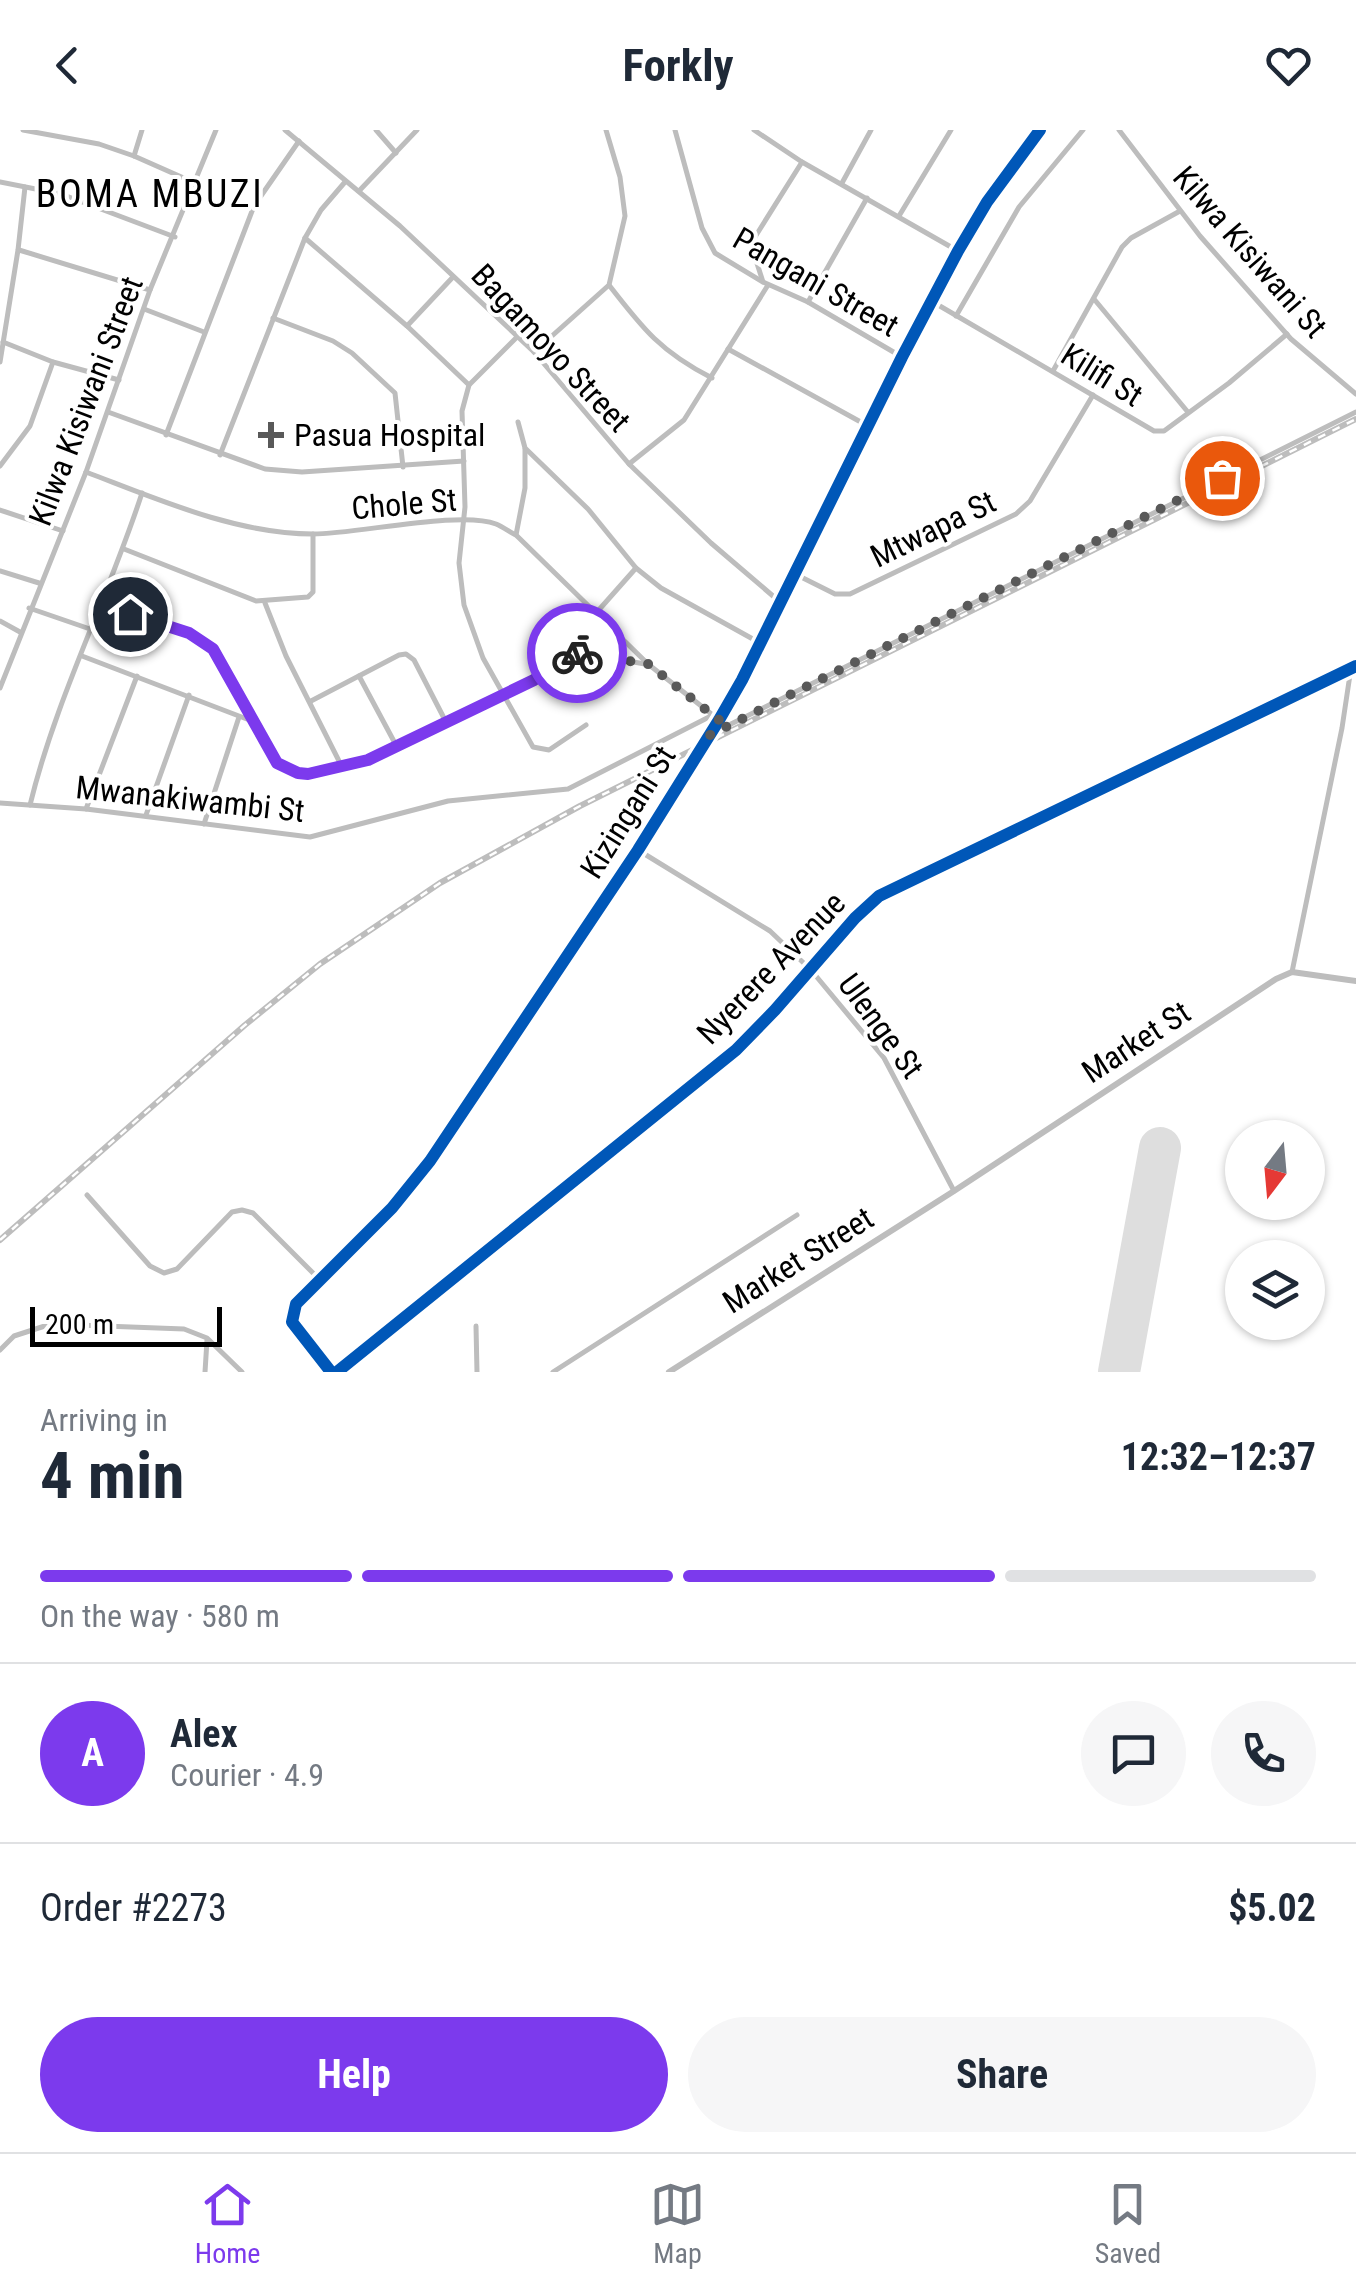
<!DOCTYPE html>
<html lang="en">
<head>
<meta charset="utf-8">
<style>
  :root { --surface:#fff; --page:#f6f6f7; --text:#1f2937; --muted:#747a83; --line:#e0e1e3; --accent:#7c3aed }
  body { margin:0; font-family:"Roboto Condensed",sans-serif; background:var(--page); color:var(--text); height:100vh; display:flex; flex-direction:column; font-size:38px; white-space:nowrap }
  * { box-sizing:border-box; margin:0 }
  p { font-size:32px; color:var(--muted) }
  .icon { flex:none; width:55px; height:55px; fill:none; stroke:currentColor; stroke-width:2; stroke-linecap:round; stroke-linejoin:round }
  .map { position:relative; height:1242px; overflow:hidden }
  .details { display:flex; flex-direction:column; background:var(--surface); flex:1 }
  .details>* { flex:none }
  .needle { width:65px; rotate:196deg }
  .tools { position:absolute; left:1225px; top:990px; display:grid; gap:20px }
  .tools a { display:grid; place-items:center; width:100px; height:100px; border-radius:50%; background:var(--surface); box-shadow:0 2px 8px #0004; font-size:50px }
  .scale { position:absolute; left:30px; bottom:25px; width:192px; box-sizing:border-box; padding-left:10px; border:5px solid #000; border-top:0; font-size:28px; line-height:35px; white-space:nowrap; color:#000; -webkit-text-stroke:8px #fff; paint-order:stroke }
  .pin { position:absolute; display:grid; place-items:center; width:85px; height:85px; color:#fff; margin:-42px; border:5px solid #fff; border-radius:50%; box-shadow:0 2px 10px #0007 }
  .courier { position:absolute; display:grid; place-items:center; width:100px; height:100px; margin:-50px; border:8px solid #7c3aed; border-radius:50%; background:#fff; color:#222; box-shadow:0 2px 12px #0007 }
  .headline em { font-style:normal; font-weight:700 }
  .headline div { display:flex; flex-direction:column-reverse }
  .headline { display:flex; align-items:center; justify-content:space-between; height:170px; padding:0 40px }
  h1 { font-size:65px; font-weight:700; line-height:75px }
  .bar { display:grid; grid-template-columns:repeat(4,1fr); gap:15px 10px; align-content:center; height:120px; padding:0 40px }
  .bar i { height:12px; border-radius:8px; background:var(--line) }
  .bar .current { background:var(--accent) }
  .bar p { grid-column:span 4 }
  .line { display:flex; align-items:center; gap:25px; padding:0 40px; border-top:2px solid var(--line) }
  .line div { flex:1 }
  .round { display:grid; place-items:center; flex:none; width:105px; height:105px; border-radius:52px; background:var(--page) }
  .button { display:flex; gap:20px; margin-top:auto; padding:20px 40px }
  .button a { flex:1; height:115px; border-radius:60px; background:var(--accent); color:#fff; font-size:40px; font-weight:700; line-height:115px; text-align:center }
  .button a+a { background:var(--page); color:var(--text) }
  header { display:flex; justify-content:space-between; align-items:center; height:130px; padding:0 40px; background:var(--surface); font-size:45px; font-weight:700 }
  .menu { display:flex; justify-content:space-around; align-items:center; height:140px; border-top:2px solid var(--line); background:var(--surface); font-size:28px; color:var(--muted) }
  .menu a { display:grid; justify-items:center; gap:5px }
  .menu .current { color:var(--accent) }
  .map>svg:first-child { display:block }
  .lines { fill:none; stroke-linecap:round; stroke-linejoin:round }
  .runway { stroke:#dedede; stroke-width:42 }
  .minor { stroke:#bdbdbd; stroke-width:5 }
  .tertiary { stroke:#bdbdbd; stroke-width:6 }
  .rail-casing { stroke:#bdbdbd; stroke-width:6 }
  .rail { stroke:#fff; stroke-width:2.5; stroke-dasharray:8; stroke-linecap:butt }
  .cycleway-casing { stroke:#fff; stroke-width:19 }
  .cycleway { stroke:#0057b8; stroke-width:12 }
  .done { stroke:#595959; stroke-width:10; stroke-dasharray:0 18 }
  .route { stroke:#7c3aed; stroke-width:12 }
  .poi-dot { fill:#595959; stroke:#fff; stroke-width:4 }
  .labels { text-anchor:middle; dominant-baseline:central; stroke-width:8; stroke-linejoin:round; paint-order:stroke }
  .street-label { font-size:32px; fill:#000; stroke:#fff }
  .poi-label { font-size:32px; fill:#000; stroke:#fff; text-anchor:start }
  .quarter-label { font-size:38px; letter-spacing:2.5px; fill:#000; stroke:#fff }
</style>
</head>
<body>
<header><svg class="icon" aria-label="back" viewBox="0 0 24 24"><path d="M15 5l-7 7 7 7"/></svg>Forkly<svg class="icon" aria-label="heart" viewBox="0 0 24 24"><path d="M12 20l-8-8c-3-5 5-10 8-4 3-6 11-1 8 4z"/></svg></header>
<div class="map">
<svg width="1356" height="1242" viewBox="0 0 1356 1242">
  <rect width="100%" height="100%" fill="#fff"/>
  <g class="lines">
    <polyline class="runway" points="1119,1242 1160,1018"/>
    <g class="minor">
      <polyline points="23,0 99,14 134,26 195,53"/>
      <polyline points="285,0 400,96 534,222 629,334 711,413 780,472"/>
      <polyline points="376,0 396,23"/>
      <polyline points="675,0 702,98 715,123 763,152 808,172 902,227"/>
      <polyline points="754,0 802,32 958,121"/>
      <polyline points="1119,0 1200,106 1291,209 1356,264"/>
      <polyline points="134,26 142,0"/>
      <polyline points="0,52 61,64 175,107"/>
      <polyline points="842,53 871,0"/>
      <polyline points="359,61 417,0"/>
      <polyline points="899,86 951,0"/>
      <polyline points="305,108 407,196 469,255"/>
      <polyline points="19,120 150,160"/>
      <polyline points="763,152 754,124 755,107 802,32"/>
      <path d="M609,155C643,199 661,222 712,248"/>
      <polyline points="1094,169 1187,281"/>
      <polyline points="808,172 867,68"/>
      <polyline points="933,172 1154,301 1164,301 1229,253 1287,204"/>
      <polyline points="144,179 204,202"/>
      <polyline points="956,186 1019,77 1083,0"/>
      <polyline points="273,188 333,211 352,223 395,263 403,337"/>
      <polyline points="407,196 453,147"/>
      <polyline points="517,207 469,255 462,281 465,377 459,433 464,475 483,528 533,617 549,620 586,595"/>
      <polyline points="3,212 53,232 119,250"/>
      <polyline points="728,219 868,296"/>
      <polyline points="534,222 609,155 625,86 620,47 606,0"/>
      <polyline points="0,232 18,120 25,57"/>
      <polyline points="1053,241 1122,117 1131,108 1180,81"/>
      <polyline points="108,282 265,339 302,342 464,331"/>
      <polyline points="518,292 525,318 588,379 636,438 661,458 760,513"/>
      <polyline points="166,305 254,76 299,11"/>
      <polyline points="220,325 305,108 321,80 345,52"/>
      <polyline points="629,334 684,290 768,155"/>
      <polyline points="0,336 30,296 53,232"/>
      <path d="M86,342C157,369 236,404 313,404C357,404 461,380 496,394C503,397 510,402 516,405L648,534L719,590"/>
      <polyline points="0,380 63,401"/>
      <polyline points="516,405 525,358 525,319"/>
      <polyline points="124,419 256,471 308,467 313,462 313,404"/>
      <polyline points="0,441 39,453"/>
      <polyline points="795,444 835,464 850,464 1016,384 1030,371 1093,265"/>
      <polyline points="265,473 286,526 341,635"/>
      <polyline points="101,474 189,503 213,519 277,633 298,643 308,644 368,631 534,550 570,521 645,534"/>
      <polyline points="29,478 90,499"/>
      <polyline points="597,482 636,438"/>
      <polyline points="0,491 20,502"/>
      <polyline points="82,526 252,591"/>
      <polyline points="359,546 397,617"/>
      <polyline points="0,558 86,342 150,160 216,0"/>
      <polyline points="311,571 399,525 406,524 414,530 446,592"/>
      <polyline points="713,603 1356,282"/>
      <polyline points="0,673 86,679 310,707 448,671 568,659 711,586"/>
      <path d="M30,675C56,568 108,468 142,363"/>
      <polyline points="86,679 137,546"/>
      <polyline points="146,685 189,565"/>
      <polyline points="204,694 239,587"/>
      <polyline points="638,720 770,801 811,840 884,928 954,1061"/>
      <polyline points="1292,842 1342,598 1351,538"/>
      <polyline points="87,1065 150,1136 164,1143 177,1139 232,1082 242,1080 253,1083 319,1149"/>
      <polyline points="476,1196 477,1242"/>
      <polyline points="0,1220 14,1206 51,1194 184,1199 207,1208 242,1242"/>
      <polyline points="205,1242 207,1210"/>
      <polyline points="553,1242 797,1085"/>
    </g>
    <g class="tertiary">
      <polyline points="331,1242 292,1192 296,1174 392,1078 430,1031 638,720 719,590 742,550 902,227 958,121 987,72 1040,0"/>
      <polyline points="337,1242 736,920 775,880 855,788 879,766 1356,536"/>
      <polyline points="669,1242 954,1061 1276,849 1292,842 1356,851"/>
    </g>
    <defs>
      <polyline id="rail" points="0,1110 245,895 320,834 440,753 580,676 1356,289"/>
    </defs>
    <use href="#rail" class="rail-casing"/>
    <use href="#rail" class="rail"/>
    <defs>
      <g id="cycleway">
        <polyline points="331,1242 292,1192 296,1174 392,1078 430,1031 638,720 719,590 742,550 902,227 958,121 987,72 1040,0"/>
        <polyline points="337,1242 736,920 775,880 855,788 879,766 1356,536"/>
      </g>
    </defs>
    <use href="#cycleway" class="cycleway-casing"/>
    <use href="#cycleway" class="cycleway"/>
  </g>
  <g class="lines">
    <polyline class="done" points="577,523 648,534 719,590 710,605 1222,348"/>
    <polyline class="route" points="130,484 189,503 213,519 277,633 298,643 308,644 368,630 534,550 564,524 577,523"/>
  </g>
  <path class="poi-dot" d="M266 290h10v10h10v10h-10v10h-10v-10h-10v-10h10z"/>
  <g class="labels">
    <g class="street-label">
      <text transform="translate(1250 122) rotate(49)">Kilwa Kisiwani St</text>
      <text transform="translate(816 152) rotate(30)">Pangani Street</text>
      <text transform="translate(551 218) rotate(47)">Bagamoyo Street</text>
      <text transform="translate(1102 245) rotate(32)">Kilifi St</text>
      <text transform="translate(86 271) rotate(-69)">Kilwa Kisiwani Street</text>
      <text transform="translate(404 374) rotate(-5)">Chole St</text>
      <text transform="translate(933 399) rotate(-26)">Mtwapa St</text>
      <text transform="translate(190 669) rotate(6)">Mwanakiwambi St</text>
      <text transform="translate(628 682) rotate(-58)">Kizingani St</text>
      <text transform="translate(771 838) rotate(-46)">Nyerere Avenue</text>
      <text transform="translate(881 896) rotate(54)">Ulenge St</text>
      <text transform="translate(1136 912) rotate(-33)">Market St</text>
      <text transform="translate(798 1130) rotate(-32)">Market Street</text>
    </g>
    <g class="poi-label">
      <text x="294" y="305">Pasua Hospital</text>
    </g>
    <g class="quarter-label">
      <text x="150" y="64">BOMA MBUZI</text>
    </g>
  </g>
</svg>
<div class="tools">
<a><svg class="needle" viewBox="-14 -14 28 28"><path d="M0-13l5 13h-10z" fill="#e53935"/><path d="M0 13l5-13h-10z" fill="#747a83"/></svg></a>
<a><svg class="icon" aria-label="layers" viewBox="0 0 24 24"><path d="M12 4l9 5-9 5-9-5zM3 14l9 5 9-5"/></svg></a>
</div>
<div class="scale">200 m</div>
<div class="pin" style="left:1222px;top:348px;background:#ea580c"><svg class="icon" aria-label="bag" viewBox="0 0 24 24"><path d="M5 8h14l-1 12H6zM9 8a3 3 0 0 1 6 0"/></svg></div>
<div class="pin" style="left:130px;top:484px;background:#1f2937"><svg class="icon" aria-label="home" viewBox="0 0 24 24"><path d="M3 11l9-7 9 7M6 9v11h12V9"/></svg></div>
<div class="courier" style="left:577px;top:523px"><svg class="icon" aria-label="bike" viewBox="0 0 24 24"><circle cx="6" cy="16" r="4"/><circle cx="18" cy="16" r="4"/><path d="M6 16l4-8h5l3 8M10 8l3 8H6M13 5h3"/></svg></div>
</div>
<section class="details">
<div class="headline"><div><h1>4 min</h1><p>Arriving in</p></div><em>12:32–12:37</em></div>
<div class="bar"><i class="current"></i><i class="current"></i><i class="current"></i><i></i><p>On the way · 580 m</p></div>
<div class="line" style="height:180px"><b class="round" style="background:var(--accent);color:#fff">A</b><div><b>Alex</b><p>Courier · 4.9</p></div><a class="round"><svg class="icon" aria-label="chat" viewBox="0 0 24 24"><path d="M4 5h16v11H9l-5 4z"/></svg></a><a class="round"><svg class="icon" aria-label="phone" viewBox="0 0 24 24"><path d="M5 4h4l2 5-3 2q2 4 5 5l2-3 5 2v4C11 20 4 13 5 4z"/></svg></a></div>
<div class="line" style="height:130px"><div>Order #2273</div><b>$5.02</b></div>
<div class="button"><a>Help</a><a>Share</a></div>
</section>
<nav class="menu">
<a class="current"><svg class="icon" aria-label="home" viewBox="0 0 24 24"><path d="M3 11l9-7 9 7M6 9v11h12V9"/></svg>Home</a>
<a><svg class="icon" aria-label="map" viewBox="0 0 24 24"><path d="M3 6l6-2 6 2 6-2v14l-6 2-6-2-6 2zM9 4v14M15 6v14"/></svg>Map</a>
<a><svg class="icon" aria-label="saved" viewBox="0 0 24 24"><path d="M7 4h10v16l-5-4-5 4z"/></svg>Saved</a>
</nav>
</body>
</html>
